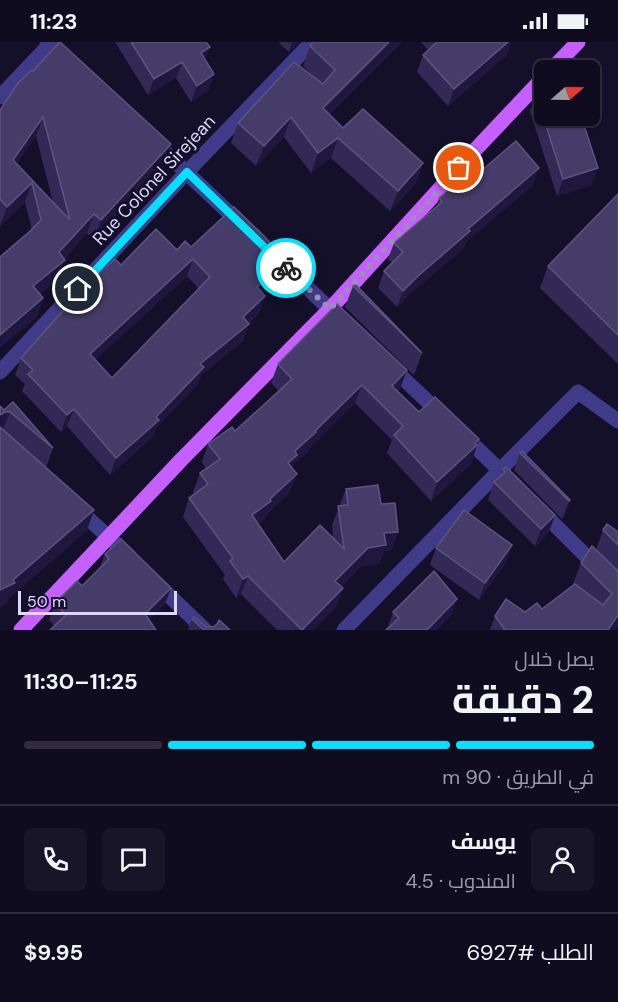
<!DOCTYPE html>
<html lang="ar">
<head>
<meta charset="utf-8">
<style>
  :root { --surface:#100c1f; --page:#191528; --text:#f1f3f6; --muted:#9c9ba4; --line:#302c3d; --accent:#04e1ff }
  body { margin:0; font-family:"DM Sans",Cairo,sans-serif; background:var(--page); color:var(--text); direction:rtl; height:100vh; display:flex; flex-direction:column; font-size:22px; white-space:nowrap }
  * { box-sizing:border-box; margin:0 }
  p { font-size:20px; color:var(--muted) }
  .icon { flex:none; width:33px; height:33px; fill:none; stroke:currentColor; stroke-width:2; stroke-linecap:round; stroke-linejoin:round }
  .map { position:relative; height:588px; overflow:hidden; direction:ltr }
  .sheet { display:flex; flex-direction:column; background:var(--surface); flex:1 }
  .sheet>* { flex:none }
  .needle { width:39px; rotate:70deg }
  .tools { position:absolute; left:534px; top:18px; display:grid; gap:12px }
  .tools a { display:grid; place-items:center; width:66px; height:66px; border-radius:9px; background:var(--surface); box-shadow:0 2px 4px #0004,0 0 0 2px var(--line); font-size:30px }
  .scale { position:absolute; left:18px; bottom:15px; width:159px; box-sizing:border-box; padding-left:6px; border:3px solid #ddd8ff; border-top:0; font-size:16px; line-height:21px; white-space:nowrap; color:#ddd8ff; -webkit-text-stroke:4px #151029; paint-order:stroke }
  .pin { position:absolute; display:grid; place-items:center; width:51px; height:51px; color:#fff; margin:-26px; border:3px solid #fff; border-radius:50%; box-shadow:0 2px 6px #0007 }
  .courier { position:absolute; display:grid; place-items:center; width:60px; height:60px; margin:-30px; border:4px solid #04e1ff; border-radius:50%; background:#fff; color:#222; box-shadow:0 2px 8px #0007 }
  .head em { font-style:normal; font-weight:700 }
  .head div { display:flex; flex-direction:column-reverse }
  .head { display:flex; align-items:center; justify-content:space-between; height:102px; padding:0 24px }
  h1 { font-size:39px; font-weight:700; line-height:45px }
  .bar { display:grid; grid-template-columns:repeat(4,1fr); gap:9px 6px; align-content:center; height:72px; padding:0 24px }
  .bar i { height:8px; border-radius:4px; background:var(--line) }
  .bar .on { background:var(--accent) }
  .bar p { grid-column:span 4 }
  .line { display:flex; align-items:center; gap:15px; padding:0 24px; border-top:2px solid var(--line) }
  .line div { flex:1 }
  .round { display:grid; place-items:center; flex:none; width:63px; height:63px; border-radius:9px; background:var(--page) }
  .status { display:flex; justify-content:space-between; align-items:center; height:42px; padding:0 30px; background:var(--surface); direction:ltr }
  .status svg { height:16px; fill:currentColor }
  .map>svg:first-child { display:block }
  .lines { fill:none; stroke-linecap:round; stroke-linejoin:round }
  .minor { stroke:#3f3b88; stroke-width:15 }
  .major { stroke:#c65fff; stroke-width:15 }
  .wall { fill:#332957; fill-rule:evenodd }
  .shaded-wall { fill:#1f173d }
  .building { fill:#453c69; stroke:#5d5480; stroke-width:1.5; fill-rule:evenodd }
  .done { stroke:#9792b4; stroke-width:6; stroke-dasharray:0 10.8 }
  .route { stroke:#04e1ff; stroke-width:8 }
  .labels { text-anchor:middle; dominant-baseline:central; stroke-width:6; stroke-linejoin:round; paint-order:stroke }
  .street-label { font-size:18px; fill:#ddd8ff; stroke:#151029 }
</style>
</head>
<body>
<div class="status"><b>11:23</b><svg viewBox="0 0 49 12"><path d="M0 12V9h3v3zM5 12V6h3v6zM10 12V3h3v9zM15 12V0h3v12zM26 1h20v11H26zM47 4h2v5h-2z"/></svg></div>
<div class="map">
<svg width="618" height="588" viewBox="0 0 618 588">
  <rect width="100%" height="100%" fill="#151029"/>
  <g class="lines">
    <g class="minor">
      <polyline points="47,0 70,21"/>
      <polyline points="0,55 52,0"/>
      <polyline points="153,99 242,183"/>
      <polyline points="270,210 338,275"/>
      <polyline points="390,324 442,373"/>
      <polyline points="0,330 187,130 312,0"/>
      <polyline points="462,392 516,444"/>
      <polyline points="77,466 130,515"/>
      <polyline points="539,467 618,546"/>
      <polyline points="153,538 205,588"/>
      <polyline points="344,588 500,428 578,350 618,379"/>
    </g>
    <g class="major">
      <polyline points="551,28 578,0"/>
      <polyline points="21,588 182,417 330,267 475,108 544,35"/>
    </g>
  </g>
  <g class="wall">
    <polygon points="115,0 206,0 205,18 214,32 208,48 191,60 176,36 148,53"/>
    <polygon points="278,0 299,0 289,10"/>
    <polygon points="313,0 402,0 330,72 343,86 423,121 416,141 390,169 331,116 311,131 284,95 256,124 231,101 238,81 316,37 303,24 310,4"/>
    <polygon points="421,0 511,0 507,13 448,64 417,30 423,13 428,8"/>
    <path d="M33,29L171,102L164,122L94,198L87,191L64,217L58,237L40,252L43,256L36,276L32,188L25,160L0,184V68ZM36,94L53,160L17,121Z"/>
    <polygon points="536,52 592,143 557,154 530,69"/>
    <polygon points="533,143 466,200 464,206 412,250 397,265 378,246 384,229 392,221 388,217 394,201 436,165 439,156 461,146"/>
    <polygon points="618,152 618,322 540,246 548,224"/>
    <path d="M191,205L280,235L262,251L265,254L259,271L249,281L243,299L201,333L198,342L156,386L153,395L110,433L67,384L61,390L22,349L25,342L15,333L21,316L121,223L177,208ZM187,234L199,247L112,336L95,318Z"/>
    <polygon points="353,244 422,311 414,333 345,265"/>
    <polygon points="278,322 400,347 398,350 419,370 477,403 471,422 431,459 387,411 392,398 355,361 310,406 309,409 294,422 292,426 290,450 266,473 264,477 258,482 284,520 333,496 332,483 346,447 381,462 392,508 384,509 379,522 361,524 341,545 343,546 336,565 313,588 277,588 241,552 236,556 223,537 225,533 183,475 189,456 195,452 193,450 200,431 206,427 202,420 208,402 235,389 279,349 271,341"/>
    <polygon points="13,360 53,406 46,426 94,468 87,488 9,556 7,561 0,565 0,364 4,368"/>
    <polygon points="520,411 570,458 564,475 562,477 514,428"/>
    <polygon points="503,428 549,490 535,504 488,458 494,440 501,434"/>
    <polygon points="603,488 618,490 618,584 615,588 490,588 495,574 542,567 574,543 573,542 581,521 596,508"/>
    <polygon points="512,503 506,520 479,558 430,523 436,506"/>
    <polygon points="105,512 171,546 165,562 149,578 55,584 49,578 55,561 82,544 99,527"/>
    <polygon points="393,570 452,572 436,588 386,588 388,586 388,585"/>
    <polygon points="192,577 206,585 230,588 188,588"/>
  </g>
  <g class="shaded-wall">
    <polygon points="292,0 299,0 289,10"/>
    <polygon points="389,0 402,0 316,86 323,66"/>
    <polygon points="508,0 511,0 507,13 448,64 454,47"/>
    <polygon points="210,5 204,21 201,11"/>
    <polygon points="182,20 176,36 148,53 154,37"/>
    <polygon points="214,32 208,48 191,60 197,44"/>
    <polygon points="43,75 36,94 6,137 13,118"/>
    <polygon points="291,75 284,95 256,124 264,104"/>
    <polygon points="338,96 331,116 311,131 318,111"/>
    <polygon points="171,102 164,122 94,198 101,178"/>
    <polygon points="423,121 416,141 390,169 398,149"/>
    <polygon points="539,126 533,143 466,200 464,206 412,250 397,265 403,249 418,234 468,187"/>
    <polygon points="598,126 592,143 557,154 563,137"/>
    <polygon points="32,141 25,160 0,184 7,165"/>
    <polygon points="94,172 87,191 57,224 65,218 58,237 26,263 33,244 59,210"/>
    <polygon points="193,217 187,234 83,329 90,312"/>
    <polygon points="286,218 280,235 250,262 257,245"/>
    <polygon points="265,254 259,271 238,291 249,282 243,299 201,333 198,342 156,386 153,395 110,433 116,416 156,375 200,322 243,275"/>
    <polygon points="43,256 36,276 0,306 0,293"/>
    <polygon points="407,328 400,347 385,362 392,344"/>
    <polygon points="362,343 355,361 310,406 309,409 294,422 291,431 288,421 295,409"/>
    <polygon points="74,367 67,384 61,390 67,373"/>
    <polygon points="5,370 10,370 2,390 0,390 0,373"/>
    <polygon points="479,397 471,422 431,459 437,440"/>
    <polygon points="297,432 290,450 266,473 264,477 245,491 252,473"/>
    <polygon points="570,458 564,475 562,477 569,459"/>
    <polygon points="94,468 87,488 9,556 7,561 0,565 0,548 13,538"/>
    <polygon points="555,473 549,490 535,504 541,487"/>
    <polygon points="398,490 392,508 384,509 379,522 361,524 328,558 335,539 368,506 384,491"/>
    <polygon points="512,503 506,520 479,558 485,541"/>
    <polygon points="248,534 241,552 236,556 243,537"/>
    <polygon points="171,546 165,562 139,588 145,572"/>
    <polygon points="343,546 336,565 313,588 302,588"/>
    <polygon points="457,557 452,572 436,588 427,588"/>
    <polygon points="618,573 618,583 615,588 608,588"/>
  </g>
  <g class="building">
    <path d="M60,0L171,102L101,178L94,172L59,210L65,218L33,244L43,256L0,293V215L29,190L41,178L32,141L7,165L0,157V68L18,41L32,28L33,29ZM43,75L70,178L13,118Z"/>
    <polygon points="131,0 206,0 210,5 201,11 214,32 197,44 182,20 154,37"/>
    <polygon points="313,0 389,0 323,66 343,86 363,67 423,121 398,149 338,96 318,111 291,75 264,104 238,81 294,20 323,42 335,28 310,4"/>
    <polygon points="437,0 508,0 454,47 423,13"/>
    <polygon points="544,49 544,74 581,74 598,126 563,137 536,52"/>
    <polygon points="516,99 539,126 468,187 470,189 418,234 403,249 384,229 403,210 394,201 442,160 439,156 457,141 461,146"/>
    <polygon points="618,152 618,293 548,224"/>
    <path d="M234,165L265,195L286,218L257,245L265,254L243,275L249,282L200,322L204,325L156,375L159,378L116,416L74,367L67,373L28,332L33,328L21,316L85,244L115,217L121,223L156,187L177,208L185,199L191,205ZM193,217L210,235L112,336L90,312Z"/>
    <polygon points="355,242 422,311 353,244"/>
    <polygon points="337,262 407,328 392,344 419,370 435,355 479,397 475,401 477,403 437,440 394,393 403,384 362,343 315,389 316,390 295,409 297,413 288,421 297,432 270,457 271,459 252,473 284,520 320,483 344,507 338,464 348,463 346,447 378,443 381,462 395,461 398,490 384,491 386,503 368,506 335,539 343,546 302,588 248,534 243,537 230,519 233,516 189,456 208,442 200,431 220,417 208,402 232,385 235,389 292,337 278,322"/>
    <polygon points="13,360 53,406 10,370 5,370 0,373 0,364 4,368"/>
    <polygon points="0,385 94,468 13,538 15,541 0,548"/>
    <polygon points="522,409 570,458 569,459 520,411"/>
    <polygon points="506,425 555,473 541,487 494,440 505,430 503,428"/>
    <polygon points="464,468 512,503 485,541 436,506"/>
    <polygon points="607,482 618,490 618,503 603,488"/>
    <polygon points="121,497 171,546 145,572 156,588 50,588 66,573 55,561 77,539 82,544 109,517 105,512"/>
    <polygon points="592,504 618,529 618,573 608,588 505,588 495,574 506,557 525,570 537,561 542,567 575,542 603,563 612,552 581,521"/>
    <polygon points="434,529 457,557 427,588 386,588 399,576 393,570"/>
    <polygon points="194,575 206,585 213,585 217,582 219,578 230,588 204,588 192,577"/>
  </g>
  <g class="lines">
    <polyline class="done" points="286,226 330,267 459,126"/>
    <polyline class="route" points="78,247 187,130 286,226"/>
  </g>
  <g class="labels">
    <g class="street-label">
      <text transform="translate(154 138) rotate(-47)">Rue Colonel Sirejean</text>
    </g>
  </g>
</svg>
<div class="tools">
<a><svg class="needle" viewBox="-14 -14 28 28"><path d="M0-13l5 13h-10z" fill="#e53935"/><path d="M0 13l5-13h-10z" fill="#9c9ba4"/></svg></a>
</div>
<div class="scale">50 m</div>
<div class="pin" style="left:459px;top:126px;background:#ea580c"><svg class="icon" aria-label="bag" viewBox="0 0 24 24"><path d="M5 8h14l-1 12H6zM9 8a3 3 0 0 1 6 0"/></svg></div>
<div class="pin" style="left:78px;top:247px;background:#1f2937"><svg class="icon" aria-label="home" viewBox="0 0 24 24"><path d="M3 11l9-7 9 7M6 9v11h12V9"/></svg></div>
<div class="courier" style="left:286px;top:226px"><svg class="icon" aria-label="bike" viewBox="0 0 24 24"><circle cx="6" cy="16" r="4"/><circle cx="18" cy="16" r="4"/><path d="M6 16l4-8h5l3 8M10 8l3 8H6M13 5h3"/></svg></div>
</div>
<section class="sheet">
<div class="head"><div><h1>2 دقيقة</h1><p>يصل خلال</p></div><em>11:25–11:30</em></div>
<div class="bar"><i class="on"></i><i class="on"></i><i class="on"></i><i></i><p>في الطريق · 90 m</p></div>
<div class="line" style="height:108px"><a class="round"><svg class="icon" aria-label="person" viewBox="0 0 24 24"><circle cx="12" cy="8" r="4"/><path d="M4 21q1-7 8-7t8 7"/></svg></a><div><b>يوسف</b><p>المندوب · 4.5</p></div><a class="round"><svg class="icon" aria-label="chat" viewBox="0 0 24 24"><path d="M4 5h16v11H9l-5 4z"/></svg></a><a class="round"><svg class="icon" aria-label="phone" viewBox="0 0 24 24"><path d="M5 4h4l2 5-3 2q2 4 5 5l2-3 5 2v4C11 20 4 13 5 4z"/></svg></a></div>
<div class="line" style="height:78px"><div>الطلب #6927</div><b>$9.95</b></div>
</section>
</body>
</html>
